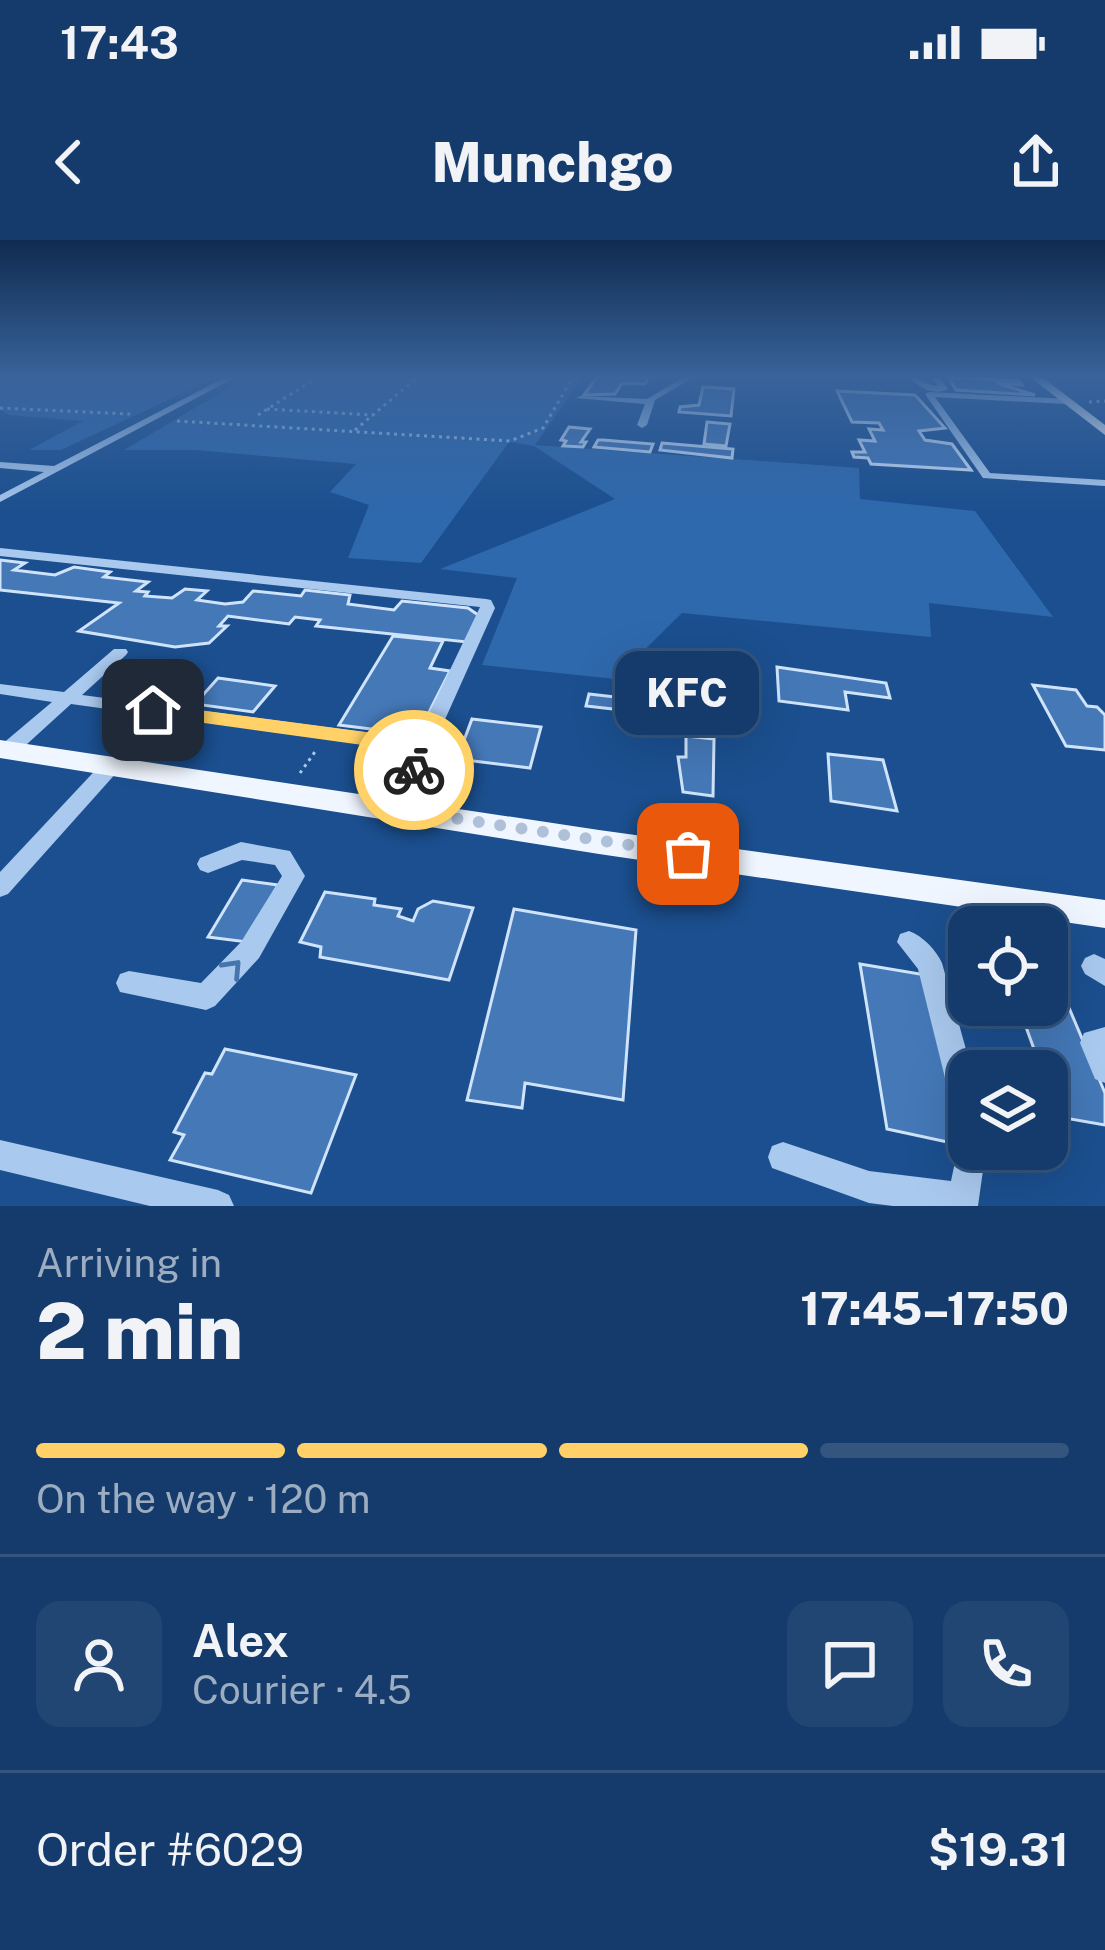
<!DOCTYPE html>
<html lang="en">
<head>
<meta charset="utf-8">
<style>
  :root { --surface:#143b6b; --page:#214673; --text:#f1f3f6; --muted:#9dadc1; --line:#33557e; --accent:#ffd166 }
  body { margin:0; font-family:"Public Sans",sans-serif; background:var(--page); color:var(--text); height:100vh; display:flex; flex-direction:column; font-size:45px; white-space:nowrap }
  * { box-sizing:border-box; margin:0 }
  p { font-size:39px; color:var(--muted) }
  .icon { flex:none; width:66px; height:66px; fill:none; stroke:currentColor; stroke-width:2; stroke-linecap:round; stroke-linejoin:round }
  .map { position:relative; height:966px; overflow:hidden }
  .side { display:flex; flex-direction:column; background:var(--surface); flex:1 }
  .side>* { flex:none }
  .controls { position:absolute; left:948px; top:666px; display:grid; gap:24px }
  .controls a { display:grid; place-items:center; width:120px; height:120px; border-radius:24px; background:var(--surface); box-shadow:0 12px 48px #0002,0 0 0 3px var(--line); font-size:60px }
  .pin { position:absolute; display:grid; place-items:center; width:102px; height:102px; color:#fff; margin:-51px; border-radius:24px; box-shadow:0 6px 18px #0006 }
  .courier { position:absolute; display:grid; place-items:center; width:120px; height:120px; margin:-60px; border:9px solid #ffd166; border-radius:50%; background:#fff; color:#222; box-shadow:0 3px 15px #0007 }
  .bubble { position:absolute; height:84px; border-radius:24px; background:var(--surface); box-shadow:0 12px 48px #0002,0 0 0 3px var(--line); font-size:39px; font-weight:800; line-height:84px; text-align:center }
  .overview em { font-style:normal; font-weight:800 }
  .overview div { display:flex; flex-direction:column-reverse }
  .overview { display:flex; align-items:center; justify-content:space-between; height:204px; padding:0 36px }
  h1 { font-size:78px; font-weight:800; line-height:90px }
  .bar { display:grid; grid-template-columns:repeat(4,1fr); gap:18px 12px; align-content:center; height:144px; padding:0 36px }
  .bar i { height:15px; border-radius:9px; background:var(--line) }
  .bar .active { background:var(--accent) }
  .bar p { grid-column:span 4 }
  .line { display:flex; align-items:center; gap:30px; padding:0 36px; border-top:3px solid var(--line) }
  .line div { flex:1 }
  .round { display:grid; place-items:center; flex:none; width:126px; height:126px; border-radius:24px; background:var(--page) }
  .status { display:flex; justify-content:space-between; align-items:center; height:84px; padding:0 60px; background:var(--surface); direction:ltr }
  .status svg { height:33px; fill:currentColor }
  header { display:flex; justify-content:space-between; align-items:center; height:156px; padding:0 36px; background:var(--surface); font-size:54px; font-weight:800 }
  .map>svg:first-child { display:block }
  .green { fill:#2e69ad }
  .building { fill:#4478b7; stroke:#cfe3fa; stroke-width:3 }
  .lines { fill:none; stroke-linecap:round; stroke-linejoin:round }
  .path { stroke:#a9c9ee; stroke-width:3; stroke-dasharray:3 4.5; stroke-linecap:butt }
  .minor { fill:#a9c9ee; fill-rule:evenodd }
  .major { fill:#f0f6ff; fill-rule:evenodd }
  .oneway { stroke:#4674ac }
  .route { fill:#ffd166 }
  .done { stroke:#afc1d8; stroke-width:12; stroke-dasharray:0 21.6 }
</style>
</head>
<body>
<div class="status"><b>17:43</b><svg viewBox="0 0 49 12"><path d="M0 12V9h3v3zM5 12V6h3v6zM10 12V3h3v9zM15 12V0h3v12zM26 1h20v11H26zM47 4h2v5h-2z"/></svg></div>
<header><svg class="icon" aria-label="back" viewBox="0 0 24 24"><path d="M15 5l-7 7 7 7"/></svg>Munchgo<svg class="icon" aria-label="share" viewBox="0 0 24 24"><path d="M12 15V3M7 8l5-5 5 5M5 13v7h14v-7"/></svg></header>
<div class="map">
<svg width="1105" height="966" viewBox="0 0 1105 966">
  <rect width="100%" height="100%" fill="#1b4f8f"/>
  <g class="green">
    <polygon points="0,137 217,137 61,210 29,210 83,181 9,175 0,170"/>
    <polygon points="247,137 583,137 535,205 859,228 860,259 975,271 1053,377 929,363 931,397 682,373 615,439 482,425 517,338 440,329 615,259 534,206 509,202 421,323 348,318 369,265 330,252 356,224 195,210 124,210"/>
  </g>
  <g class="building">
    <polygon points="597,137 648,137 645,144 622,143 615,154 584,155"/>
    <polygon points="948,137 1019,141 1022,145 997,143 1035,155 956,150"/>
    <polygon points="703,147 734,149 731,176 679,172 680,167 699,165"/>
    <polygon points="837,151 915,155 945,188 919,191 925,200 952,204 971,230 871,224 868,218 854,217 852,212 865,212 859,200 875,201 869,189 883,190 879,183 852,182"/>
    <polygon points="707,182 730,184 726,206 704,204"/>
    <polygon points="569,187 590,189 581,202 586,202 583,207 563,206 566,201 561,200"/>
    <polygon points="598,200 603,200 653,204 650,212 594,207"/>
    <polygon points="662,203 733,209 732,218 660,210"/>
    <polygon points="0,320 25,323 14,330 55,335 74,327 110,332 104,337 148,342 136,351 148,352 145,356 172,358 185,349 207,351 197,360 225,364 243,362 253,351 301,356 305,350 350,355 348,364 394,370 402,361 468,368 481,377 467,402 316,386 320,380 295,377 289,384 228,376 219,386 227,386 209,403 175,407 79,391 119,363 0,350"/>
    <polygon points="393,396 443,401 430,428 450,431 423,484 403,493 339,485"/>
    <polygon points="777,427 886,443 890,458 845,452 848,470 779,461"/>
    <polygon points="639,433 712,443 711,454 637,443"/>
    <polygon points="218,438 275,446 253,472 195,464"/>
    <polygon points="1033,445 1076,450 1087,466 1097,467 1105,475 1105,510 1066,506"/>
    <polygon points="589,454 633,459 631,471 586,466"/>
    <polygon points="472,479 541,487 530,528 457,519"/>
    <polygon points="686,496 714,499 713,556 683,552 678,517 686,517"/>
    <polygon points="828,514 883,520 897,571 831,561"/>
    <polygon points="242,640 278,645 247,702 208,697"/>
    <polygon points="325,652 375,659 374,665 401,669 398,676 413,681 418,669 433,661 473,668 449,740 320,717 321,707 300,702"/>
    <polygon points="514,669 636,690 623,860 525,843 522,868 467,860"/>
    <polygon points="860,724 926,735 966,906 887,889"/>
    <polygon points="1047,760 1067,763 1105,853 1105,885 1059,877 1047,831 1042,831 1018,765 1047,765"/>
    <polygon points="225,809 356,835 311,953 170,920 184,895 174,892 205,833 212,834"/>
  </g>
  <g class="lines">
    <g class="path">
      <polyline points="1089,162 1105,161"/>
      <polyline points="0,168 130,174"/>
      <polyline points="267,169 373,175"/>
      <polyline points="258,175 318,137"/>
      <polyline points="177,181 510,201 543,188 573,137"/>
      <polyline points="355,190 418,137"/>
      <polyline points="300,533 317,509"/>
    </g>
    <g class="minor">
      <polygon points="226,137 236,137 0,262 0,255 44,232 0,228 0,222 54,226"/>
      <polygon points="684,137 694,137 655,160 647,185 642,188 637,185 645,164 576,158 580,156 647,159"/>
      <path d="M909,137C921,137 926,146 938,146L931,137H939L948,149C933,156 920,148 909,137Z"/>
      <polygon points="929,152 1069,159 1066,164 935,157 990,233 1105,240 1105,246 983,238 925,154"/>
      <polygon points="0,308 486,359 491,360 495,368 434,504 435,507 430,512 401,575 394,577 387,575 384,569 411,511 71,464 15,515 8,517 0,512 1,505 52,462 0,454 0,444 64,452 114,409 126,409 128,412 126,415 82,455 417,499 480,367 0,316"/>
      <polygon points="111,519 118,521 121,526 118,531 8,654 0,657 0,632 104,521"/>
      <polygon points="241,602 290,611 305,636 259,718 215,766 206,770 120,752 116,743 120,734 129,731 201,743 241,702 282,636 275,625 242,620 208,633 200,630 197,624 200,618"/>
      <path d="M909,691C923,696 936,710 942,723L972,831H969V889L959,884L954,874L918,729L897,702L900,694Z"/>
      <polygon points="1094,714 1105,719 1105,746 1085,734 1081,726 1085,718"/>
      <polygon points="1105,787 1105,843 1095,839 1080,803 1084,793"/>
      <polygon points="969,894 969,909 986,909 978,966 893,966 869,963 772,928 768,917 772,906 783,902 869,931 951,941 960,898"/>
      <polygon points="0,900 218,950 229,955 234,966 150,966 0,930"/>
    </g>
    <g class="major">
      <polygon points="1030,137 1042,137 1105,185 1105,195"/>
      <polygon points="0,500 599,590 1105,660 1105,688 599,614 0,518"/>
    </g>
  </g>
  <defs><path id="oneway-chevron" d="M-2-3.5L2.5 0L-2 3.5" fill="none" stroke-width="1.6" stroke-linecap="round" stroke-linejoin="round" transform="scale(3)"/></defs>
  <use class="oneway" href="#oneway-chevron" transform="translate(233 728) rotate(-47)"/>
  <linearGradient id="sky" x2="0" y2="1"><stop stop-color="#0f2b4f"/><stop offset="0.5" stop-color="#39639b"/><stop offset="1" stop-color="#39639b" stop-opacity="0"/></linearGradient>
  <rect width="1105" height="272" fill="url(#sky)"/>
  <polygon class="route" points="153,464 426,500 436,507 422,535 414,537 404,530 413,512 147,475 147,466"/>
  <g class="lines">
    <polyline class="done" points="414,530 394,569 688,614"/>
  </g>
</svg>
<div class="controls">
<a><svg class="icon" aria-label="locate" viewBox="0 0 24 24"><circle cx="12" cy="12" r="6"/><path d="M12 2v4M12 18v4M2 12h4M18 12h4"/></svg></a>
<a><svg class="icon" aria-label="layers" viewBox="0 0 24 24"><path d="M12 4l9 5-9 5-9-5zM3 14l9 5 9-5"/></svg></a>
</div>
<div class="pin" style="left:688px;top:614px;background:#ea580c"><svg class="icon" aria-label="bag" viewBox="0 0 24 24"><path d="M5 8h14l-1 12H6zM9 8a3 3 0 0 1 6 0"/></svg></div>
<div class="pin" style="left:153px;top:470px;background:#1f2937"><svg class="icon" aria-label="home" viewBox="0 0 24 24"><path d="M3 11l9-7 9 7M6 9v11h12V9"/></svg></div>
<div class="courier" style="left:414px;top:530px"><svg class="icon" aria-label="bike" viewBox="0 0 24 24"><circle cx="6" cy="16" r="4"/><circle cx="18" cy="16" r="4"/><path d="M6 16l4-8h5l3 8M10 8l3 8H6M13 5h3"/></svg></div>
<div class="bubble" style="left:615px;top:411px;width:144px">KFC</div>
</div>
<section class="side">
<div class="overview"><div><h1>2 min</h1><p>Arriving in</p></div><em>17:45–17:50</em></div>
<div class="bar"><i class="active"></i><i class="active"></i><i class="active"></i><i></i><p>On the way · 120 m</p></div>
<div class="line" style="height:216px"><a class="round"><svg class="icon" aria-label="person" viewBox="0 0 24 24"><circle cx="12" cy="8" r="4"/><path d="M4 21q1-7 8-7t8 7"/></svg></a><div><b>Alex</b><p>Courier · 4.5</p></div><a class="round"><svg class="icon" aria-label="chat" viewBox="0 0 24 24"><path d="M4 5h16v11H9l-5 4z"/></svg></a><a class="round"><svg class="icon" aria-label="phone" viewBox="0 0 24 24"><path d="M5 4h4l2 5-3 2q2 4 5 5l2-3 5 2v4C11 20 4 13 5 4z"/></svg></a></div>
<div class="line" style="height:156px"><div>Order #6029</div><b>$19.31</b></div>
</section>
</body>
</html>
